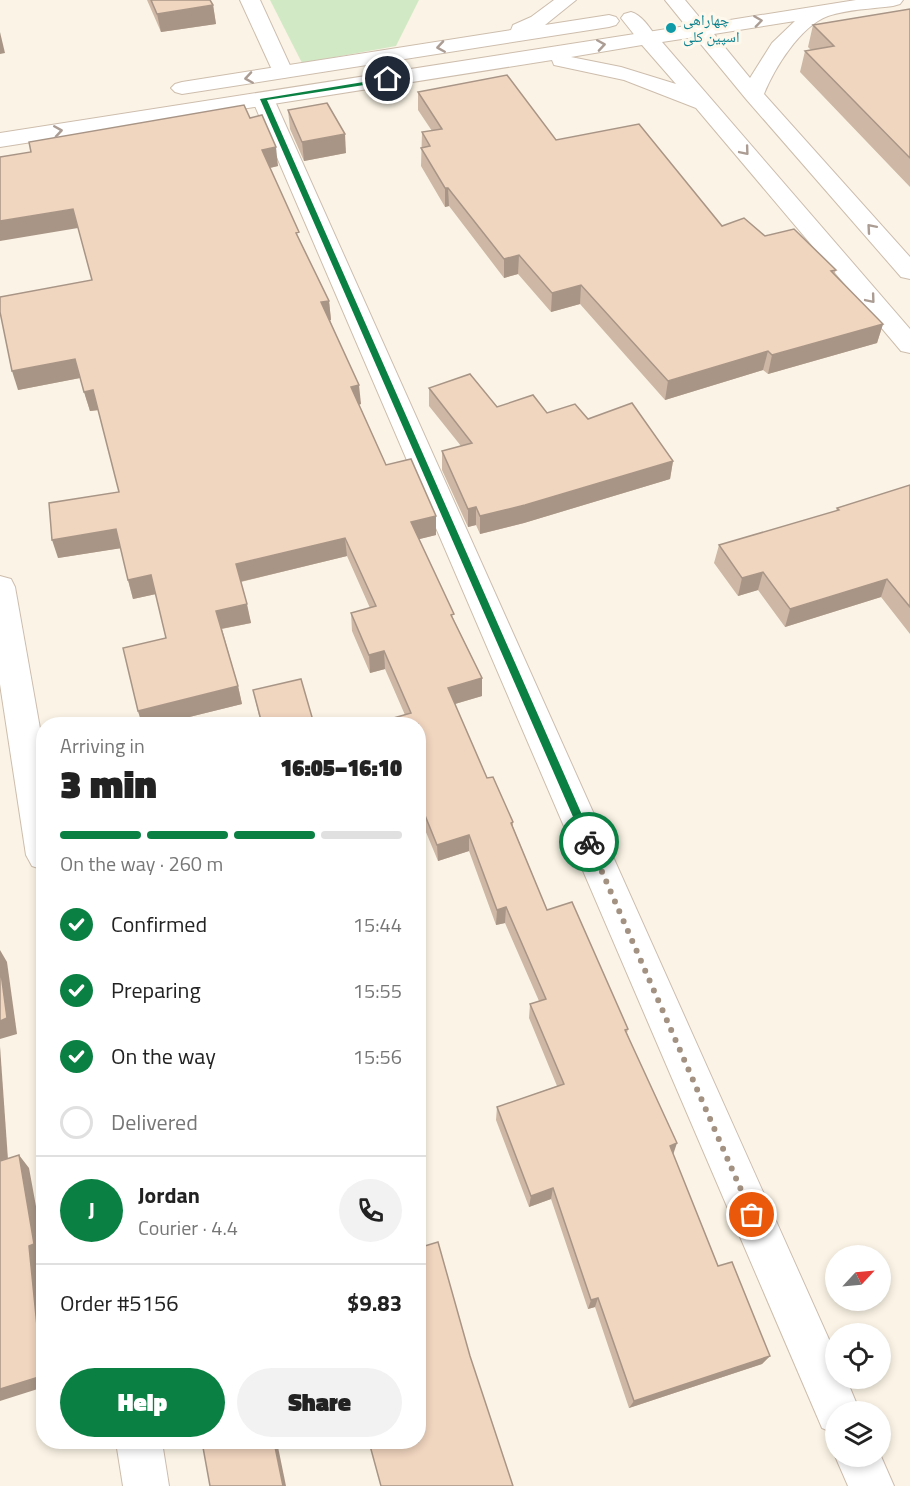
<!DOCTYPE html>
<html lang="en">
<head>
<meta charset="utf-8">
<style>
  :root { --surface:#fff; --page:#f2f2f2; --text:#222; --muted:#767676; --line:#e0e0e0; --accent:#0b8043 }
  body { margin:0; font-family:"Titillium Web","Noto Naskh Arabic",sans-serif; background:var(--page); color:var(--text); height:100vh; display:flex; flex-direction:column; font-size:22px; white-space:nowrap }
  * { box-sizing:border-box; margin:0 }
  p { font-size:20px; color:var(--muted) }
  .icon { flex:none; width:33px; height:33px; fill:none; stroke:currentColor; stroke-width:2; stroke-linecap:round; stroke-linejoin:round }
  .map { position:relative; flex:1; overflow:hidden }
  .drawer { position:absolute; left:36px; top:717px; width:390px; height:732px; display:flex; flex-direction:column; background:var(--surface); border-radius:24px; box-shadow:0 3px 9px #0003 }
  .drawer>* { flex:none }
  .needle { width:39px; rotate:64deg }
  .tools { position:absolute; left:825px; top:1245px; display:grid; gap:12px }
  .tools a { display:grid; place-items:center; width:66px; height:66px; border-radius:50%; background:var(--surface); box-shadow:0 3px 9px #0003; font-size:30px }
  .pin { position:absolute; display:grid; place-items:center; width:51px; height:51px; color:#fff; margin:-26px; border:3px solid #fff; border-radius:50%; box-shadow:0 2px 6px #0007 }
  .courier { position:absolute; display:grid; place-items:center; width:60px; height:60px; margin:-30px; border:4px solid #0b8043; border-radius:50%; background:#fff; color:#222; box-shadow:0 2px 8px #0007 }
  .headline em { font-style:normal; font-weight:800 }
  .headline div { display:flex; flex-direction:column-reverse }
  .headline { display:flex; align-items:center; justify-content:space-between; height:102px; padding:0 24px }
  h1 { font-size:39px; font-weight:800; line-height:45px }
  .bar { display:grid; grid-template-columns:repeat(4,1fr); gap:9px 6px; align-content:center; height:72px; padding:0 24px }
  .bar i { height:8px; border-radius:4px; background:var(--line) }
  .bar .active { background:var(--accent) }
  .bar p { grid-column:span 4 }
  .line { display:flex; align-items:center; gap:15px; padding:0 24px; border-top:2px solid var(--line) }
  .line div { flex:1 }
  .round { display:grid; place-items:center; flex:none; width:63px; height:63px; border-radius:32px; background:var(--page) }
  ol { padding:0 24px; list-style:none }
  li { display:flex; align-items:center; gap:18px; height:66px }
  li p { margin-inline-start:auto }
  li .icon { padding:6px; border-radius:50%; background:var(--accent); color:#fff; stroke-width:4 }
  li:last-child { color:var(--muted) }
  li i { width:33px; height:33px; border:3px solid var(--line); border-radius:50% }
  .cta { display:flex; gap:12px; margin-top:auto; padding:12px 24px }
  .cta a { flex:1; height:69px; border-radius:36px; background:var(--accent); color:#fff; font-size:24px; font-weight:800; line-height:69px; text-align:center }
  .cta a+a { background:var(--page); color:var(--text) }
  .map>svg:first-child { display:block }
  .green { fill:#d2e9c5 }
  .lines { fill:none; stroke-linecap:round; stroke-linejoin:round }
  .minor-casing { stroke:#cdbdad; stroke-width:2 }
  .tertiary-casing { stroke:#cdbdad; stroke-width:2 }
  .minor { fill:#fff; fill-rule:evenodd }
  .tertiary { fill:#fff; fill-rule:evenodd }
  .wall { fill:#ceb7a4 }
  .shaded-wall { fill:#a89586 }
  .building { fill:#f0d5bf; stroke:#a89586; stroke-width:1.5 }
  .oneway { stroke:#ac9d94 }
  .route { fill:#0b8043 }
  .done { stroke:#a39182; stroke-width:6; stroke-dasharray:0 10.8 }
  .culture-dot { fill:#0f9aa8; stroke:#fef8ec; stroke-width:2 }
  .labels { text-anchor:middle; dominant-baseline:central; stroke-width:6; stroke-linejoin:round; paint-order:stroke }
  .far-culture-label { font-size:15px; fill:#0d838f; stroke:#fef8ec; text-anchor:start }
</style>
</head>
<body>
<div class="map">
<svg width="910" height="1486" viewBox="0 0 910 1486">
  <rect width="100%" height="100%" fill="#fbf4e6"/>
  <polygon class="green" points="270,0 419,0 396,46 302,63"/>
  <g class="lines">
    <defs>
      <g id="minor">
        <polygon points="240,0 260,0 293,72 290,76 283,78 276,76 273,72"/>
        <path d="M631,12C642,15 650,28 657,38L654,42H640L621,18L624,14Z"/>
        <polygon points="263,93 271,94 274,99 836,1355 836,1378 846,1378 860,1412 836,1412 836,1434 822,1428 252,99 255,94"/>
        <polygon points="880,1454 894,1486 848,1486 835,1456 836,1455 880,1456"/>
      </g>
      <g id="tertiary">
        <polygon points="554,0 576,0 545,25 609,15 616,17 619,21 616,25 609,27 182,94 175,92 171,88 175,84 182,82 511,30 513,25 531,17"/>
        <path d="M665,0H685L705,24L856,0H903L900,4L893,6C872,9 848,9 828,16C800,26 774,69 764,94L910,257V279L901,277L746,99L695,37L662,42L910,329V353L901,351L696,108L624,80L554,65L552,60L0,147V133L686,26ZM795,21L772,43L750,78L714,34ZM642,45L676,84L621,67L571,57Z"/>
        <polygon points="0,576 11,579 15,587 44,751 44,870 32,866 26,855 0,684"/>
        <polygon points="116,1442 162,1442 169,1486 123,1486"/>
      </g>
    </defs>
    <use href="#minor" class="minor-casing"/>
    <use href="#tertiary" class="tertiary-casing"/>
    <use href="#minor" class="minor"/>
    <use href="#tertiary" class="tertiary"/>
  </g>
  <g class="wall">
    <polygon points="147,0 210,0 213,5 216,24 161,32"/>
    <polygon points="910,9 910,187 800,72 805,51 811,50 808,47 813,25"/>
    <polygon points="418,92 556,140 722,226 765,236 836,270 834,275 883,324 877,343 768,374 763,370 665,400 580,304 551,312 518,274 504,278 449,206 445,207 421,166 422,132 432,131 418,110"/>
    <polygon points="288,110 346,153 304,161 290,129"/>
    <polygon points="250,118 278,166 270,168 300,241 329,301 331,320 330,320 361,404 359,405 386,465 436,535 419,539 454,620 482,678 482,696 455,704 487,778 513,822 513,827 547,910 628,1029 627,1033 673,1154 718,1266 770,1356 762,1364 629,1408 595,1307 588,1309 551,1199 529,1207 496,1120 497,1107 557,1086 529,1018 530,1004 539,1001 505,923 496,925 469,851 438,861 418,813 418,724 383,724 383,721 405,715 385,669 370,673 352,631 351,613 370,608 347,556 241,582 251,623 222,629 238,686 242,704 161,724 142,724 138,711 166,638 156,594 133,599 128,580 121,548 58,558 119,492 98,410 90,411 80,378 18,390 92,280 78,228"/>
    <polygon points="429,388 497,407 588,419 673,461 670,479 524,523 480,534 476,525 468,527 442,470 442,451 461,446 429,406"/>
    <polygon points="910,485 910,634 881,597 785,627 758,590 738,596 714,563 719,545 836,511 837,508"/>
    <polygon points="253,690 314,724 261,724"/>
  </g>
  <g class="shaded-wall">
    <polygon points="213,5 216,24 161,32 157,14"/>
    <polygon points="0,32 5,53 0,54"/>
    <polygon points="345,134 346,153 304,161 302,142"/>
    <polygon points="276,147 278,166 265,169 262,150"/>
    <polygon points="445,188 448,188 449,206 445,207"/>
    <polygon points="73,209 78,228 0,241 0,221"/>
    <polygon points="519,255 518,274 504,278 504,259"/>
    <polygon points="581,285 580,304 551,312 552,293"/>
    <polygon points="329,301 331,320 323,322 321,302"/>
    <polygon points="883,324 877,343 768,374 772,355"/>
    <polygon points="768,351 763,370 665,400 668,381"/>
    <polygon points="75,359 80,378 18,390 12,371"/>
    <polygon points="359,385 361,404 353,406 351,387"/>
    <polygon points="93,390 99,410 90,411 84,392"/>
    <polygon points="673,461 670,479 524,523 480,534 480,516"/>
    <polygon points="476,507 476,525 468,527 468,509"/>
    <polygon points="436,516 436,535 412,541 411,522"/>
    <polygon points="116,529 122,548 58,558 52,540"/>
    <polygon points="345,538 347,556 239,582 236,564"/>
    <polygon points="763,572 758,590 738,596 742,578"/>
    <polygon points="151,575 156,594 133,599 128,580"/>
    <polygon points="887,579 881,597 785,627 790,609"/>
    <polygon points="247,604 251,623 220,629 216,611"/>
    <polygon points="384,651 385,669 370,673 369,655"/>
    <polygon points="482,678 482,696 448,706 448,688"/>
    <polygon points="238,686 242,704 161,724 142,724 138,711"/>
    <polygon points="469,835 469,851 438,861 437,845"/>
    <polygon points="506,907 505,923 496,925 497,910"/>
    <polygon points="0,950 7,962 17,1034 0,1039"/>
    <polygon points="0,1046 9,1174 0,1164"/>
    <polygon points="677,1143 673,1155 670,1146"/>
    <polygon points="19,1155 29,1168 44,1250 44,1256 40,1257 44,1292 44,1387 0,1401 0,1389"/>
    <polygon points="553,1188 551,1199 529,1207 531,1196"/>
    <polygon points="598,1298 595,1307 588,1309 591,1300"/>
    <polygon points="770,1356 762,1364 629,1408 634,1401"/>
    <polygon points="274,1442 277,1442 286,1486 283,1486"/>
  </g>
  <g class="building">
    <polygon points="151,0 210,0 213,5 157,14"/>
    <polygon points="910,9 910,158 805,51 834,46 813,25"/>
    <polygon points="507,75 556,140 639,124 722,226 744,218 765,236 794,229 836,270 831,271 883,324 772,355 768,351 668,381 581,285 552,293 519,255 504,259 448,188 445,188 421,148 430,146 422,132 442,129 418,92"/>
    <polygon points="327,103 345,134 302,142 288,110"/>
    <polygon points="244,105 250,118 262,115 276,147 262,150 299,232 296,233 329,301 321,302 359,385 351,387 386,465 411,459 436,516 411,522 454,614 451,615 482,678 448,688 487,778 493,777 513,822 511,823 547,910 572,902 628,1029 625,1030 677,1143 670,1146 718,1266 732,1262 770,1356 634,1401 598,1298 591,1300 553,1188 531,1196 497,1107 564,1084 530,1004 546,999 506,907 497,910 469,835 437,845 418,798 418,724 384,724 383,721 411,713 384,651 369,655 351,613 376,606 345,538 236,564 247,604 216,611 238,686 138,711 123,648 166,638 151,575 128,580 116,529 52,540 49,503 119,492 93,390 84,392 75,359 12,371 0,312 0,297 92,280 73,209 0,221 0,157 31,152 29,142"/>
    <polygon points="470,374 497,407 533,395 547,413 575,404 588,419 632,403 673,461 525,505 480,516 476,507 468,509 442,451 472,443 429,388"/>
    <polygon points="910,485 910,607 887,579 790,609 763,572 742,578 719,545 839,510 837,508"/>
    <polygon points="301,679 314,724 262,724 253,690"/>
    <polygon points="0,966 7,1018 0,1021"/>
    <polygon points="19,1155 34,1244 29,1246 42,1376 0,1389 0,1161"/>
    <polygon points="438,1242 470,1356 513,1486 381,1486 369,1442 418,1442 418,1248"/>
    <polygon points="202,1442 274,1442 283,1486 210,1486"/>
  </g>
  <defs><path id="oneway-chevron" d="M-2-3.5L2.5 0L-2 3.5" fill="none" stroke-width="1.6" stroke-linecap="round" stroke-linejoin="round" transform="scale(1.5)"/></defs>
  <g class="oneway">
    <use href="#oneway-chevron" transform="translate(758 21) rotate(-8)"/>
    <use href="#oneway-chevron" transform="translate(601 45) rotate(-9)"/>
    <use href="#oneway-chevron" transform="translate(441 47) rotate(171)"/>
    <use href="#oneway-chevron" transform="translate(249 78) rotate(171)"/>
    <use href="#oneway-chevron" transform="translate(58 131) rotate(-9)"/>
    <use href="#oneway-chevron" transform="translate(745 151) rotate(50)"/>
    <use href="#oneway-chevron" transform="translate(871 228) rotate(-131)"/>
    <use href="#oneway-chevron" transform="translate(871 299) rotate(50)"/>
  </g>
  <polygon class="route" points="388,78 390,81 267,100 594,842 589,847 584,842 260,99"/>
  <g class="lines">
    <polyline class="done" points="589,842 752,1215"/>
  </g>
  <circle class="culture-dot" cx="671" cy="28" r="6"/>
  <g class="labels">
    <g class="far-culture-label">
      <text x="683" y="19">چهاراهی<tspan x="683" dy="17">اسپین کلی</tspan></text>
    </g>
  </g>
</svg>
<div class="tools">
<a><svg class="needle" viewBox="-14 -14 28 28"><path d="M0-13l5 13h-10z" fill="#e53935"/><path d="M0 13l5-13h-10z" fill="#767676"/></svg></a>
<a><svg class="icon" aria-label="locate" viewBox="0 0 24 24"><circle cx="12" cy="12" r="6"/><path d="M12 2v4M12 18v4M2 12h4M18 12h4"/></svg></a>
<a><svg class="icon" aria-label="layers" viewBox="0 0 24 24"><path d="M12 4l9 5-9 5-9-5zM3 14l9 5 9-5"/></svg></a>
</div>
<div class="pin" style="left:752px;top:1215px;background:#ea580c"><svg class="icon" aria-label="bag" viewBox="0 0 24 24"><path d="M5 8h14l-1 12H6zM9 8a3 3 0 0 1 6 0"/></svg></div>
<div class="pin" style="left:388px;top:79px;background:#1f2937"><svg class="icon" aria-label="home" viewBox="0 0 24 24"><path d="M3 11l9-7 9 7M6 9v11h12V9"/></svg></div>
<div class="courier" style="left:589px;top:842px"><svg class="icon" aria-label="bike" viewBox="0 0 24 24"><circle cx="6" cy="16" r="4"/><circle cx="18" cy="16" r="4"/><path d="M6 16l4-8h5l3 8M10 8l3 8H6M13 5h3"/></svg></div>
<section class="drawer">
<div class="headline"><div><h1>3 min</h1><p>Arriving in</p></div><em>16:05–16:10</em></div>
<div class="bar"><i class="active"></i><i class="active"></i><i class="active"></i><i></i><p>On the way · 260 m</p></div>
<ol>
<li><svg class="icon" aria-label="check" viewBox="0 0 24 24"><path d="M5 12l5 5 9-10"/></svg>Confirmed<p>15:44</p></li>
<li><svg class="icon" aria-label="check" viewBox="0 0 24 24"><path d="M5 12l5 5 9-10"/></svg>Preparing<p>15:55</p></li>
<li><svg class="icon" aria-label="check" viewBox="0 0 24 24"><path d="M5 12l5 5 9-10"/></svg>On the way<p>15:56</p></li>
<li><i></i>Delivered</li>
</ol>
<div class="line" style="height:108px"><b class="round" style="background:var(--accent);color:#fff">J</b><div><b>Jordan</b><p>Courier · 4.4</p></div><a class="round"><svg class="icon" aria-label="phone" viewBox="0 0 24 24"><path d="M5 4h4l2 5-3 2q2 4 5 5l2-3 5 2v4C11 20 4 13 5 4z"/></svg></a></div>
<div class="line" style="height:78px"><div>Order #5156</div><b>$9.83</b></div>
<div class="cta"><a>Help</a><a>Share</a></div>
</section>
</div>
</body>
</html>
